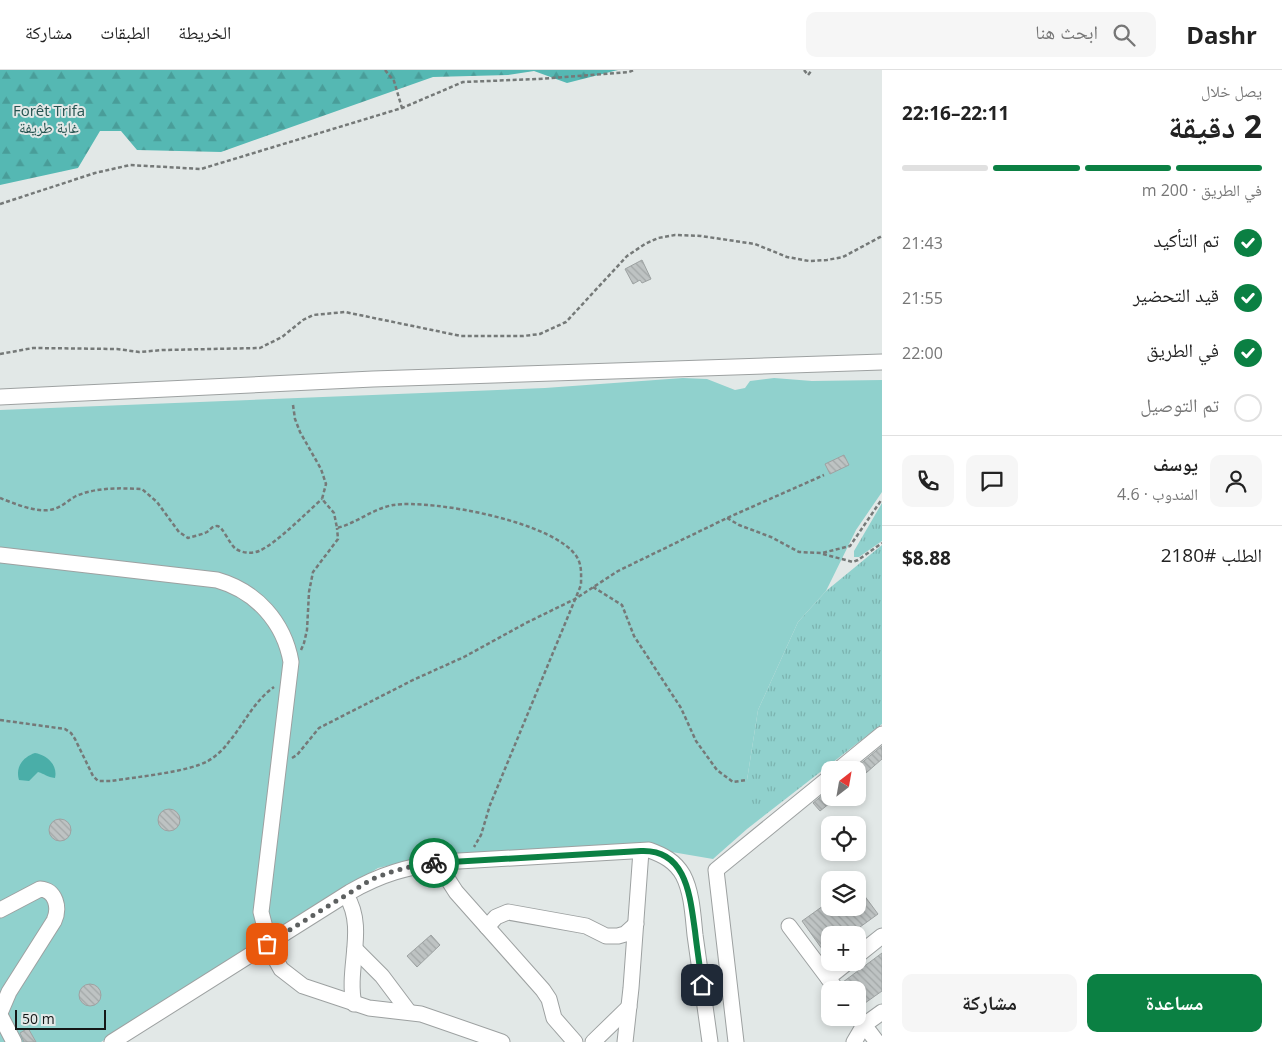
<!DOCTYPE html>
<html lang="ar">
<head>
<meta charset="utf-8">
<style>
  :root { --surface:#fff; --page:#f6f6f6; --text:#222; --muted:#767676; --line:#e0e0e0; --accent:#0b8043 }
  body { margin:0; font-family:"Open Sans","Noto Naskh Arabic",sans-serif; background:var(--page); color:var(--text); direction:rtl; height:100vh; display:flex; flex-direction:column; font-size:19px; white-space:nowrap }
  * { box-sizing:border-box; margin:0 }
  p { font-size:16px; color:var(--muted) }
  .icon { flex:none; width:28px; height:28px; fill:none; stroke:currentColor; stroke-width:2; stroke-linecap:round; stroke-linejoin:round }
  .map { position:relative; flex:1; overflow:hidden; direction:ltr }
  .drawer { display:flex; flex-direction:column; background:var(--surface); width:400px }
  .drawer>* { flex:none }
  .needle { width:32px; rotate:31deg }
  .controls { position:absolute; left:821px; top:691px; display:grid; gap:10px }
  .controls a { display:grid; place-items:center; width:45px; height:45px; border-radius:10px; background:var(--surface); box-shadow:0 2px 8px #0003; font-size:25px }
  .scale { position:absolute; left:15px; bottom:12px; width:91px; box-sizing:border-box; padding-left:5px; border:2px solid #151717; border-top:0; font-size:14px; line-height:18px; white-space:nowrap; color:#151717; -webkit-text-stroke:4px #e2e8e7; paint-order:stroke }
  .pin { position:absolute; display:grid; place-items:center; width:42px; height:42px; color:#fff; margin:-21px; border-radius:10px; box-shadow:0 2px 8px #0006 }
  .courier { position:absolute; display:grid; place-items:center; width:50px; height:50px; margin:-25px; border:4px solid #0b8043; border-radius:50%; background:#fff; color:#222; box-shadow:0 1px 6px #0007 }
  .head em { font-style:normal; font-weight:700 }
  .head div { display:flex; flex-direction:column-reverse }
  .head { display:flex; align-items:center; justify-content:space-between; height:85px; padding:0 20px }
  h1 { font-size:32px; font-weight:700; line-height:38px }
  .bar { display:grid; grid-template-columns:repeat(4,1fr); gap:8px 5px; align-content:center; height:60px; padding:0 20px }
  .bar i { height:6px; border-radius:4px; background:var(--line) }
  .bar .current { background:var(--accent) }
  .bar p { grid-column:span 4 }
  .line { display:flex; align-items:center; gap:12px; padding:0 20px; border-top:1px solid var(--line) }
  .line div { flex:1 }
  .round { display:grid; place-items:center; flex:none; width:52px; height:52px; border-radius:10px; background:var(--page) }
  ol { padding:0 20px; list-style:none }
  li { display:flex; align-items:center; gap:15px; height:55px }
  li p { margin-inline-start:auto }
  li .icon { padding:5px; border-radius:50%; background:var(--accent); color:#fff; stroke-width:4 }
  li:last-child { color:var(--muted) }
  li i { width:28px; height:28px; border:2px solid var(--line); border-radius:50% }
  .button { display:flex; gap:10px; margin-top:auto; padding:10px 20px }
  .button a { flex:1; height:58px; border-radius:10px; background:var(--accent); color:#fff; font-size:20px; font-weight:700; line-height:58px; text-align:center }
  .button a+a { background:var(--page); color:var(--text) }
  header { display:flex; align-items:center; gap:30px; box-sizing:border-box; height:70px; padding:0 25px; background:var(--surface); border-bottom:1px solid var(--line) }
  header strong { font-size:24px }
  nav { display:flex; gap:28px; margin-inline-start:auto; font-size:18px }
  .search { width:350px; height:45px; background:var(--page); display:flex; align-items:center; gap:12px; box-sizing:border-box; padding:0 18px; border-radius:10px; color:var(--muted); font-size:19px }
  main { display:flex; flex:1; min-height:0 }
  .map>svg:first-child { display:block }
  .grass { fill:url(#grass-tufts) }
  .forest { fill:url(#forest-firs) }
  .green { fill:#90d1cd }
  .water { fill:#4aaea8 }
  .building { fill:url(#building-back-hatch); stroke:#9da2a2 }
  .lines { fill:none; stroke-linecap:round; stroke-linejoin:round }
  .minor-casing { stroke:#9da1a1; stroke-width:17 }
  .path { stroke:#757978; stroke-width:2.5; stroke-dasharray:4 2.5; stroke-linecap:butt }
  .minor { stroke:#fff; stroke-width:15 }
  .done { stroke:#5d6060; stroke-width:5; stroke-dasharray:0 9 }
  .route { stroke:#0b8043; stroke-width:6 }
  .labels { text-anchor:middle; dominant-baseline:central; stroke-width:4; stroke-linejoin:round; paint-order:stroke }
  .park-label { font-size:15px; fill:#275451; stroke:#e2e8e7 }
</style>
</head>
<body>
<header>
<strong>Dashr</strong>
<div class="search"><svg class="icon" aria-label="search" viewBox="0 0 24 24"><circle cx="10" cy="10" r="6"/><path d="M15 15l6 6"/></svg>ابحث هنا</div>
<nav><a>الخريطة</a><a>الطبقات</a><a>مشاركة</a></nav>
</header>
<main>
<section class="drawer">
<div class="head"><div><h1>2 دقيقة</h1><p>يصل خلال</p></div><em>22:11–22:16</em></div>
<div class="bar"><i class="current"></i><i class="current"></i><i class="current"></i><i></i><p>في الطريق · 200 m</p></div>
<ol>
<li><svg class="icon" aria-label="check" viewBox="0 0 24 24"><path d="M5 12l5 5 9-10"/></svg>تم التأكيد<p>21:43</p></li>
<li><svg class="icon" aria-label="check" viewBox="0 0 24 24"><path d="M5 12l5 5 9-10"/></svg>قيد التحضير<p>21:55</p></li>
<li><svg class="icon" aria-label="check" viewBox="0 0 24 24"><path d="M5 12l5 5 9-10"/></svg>في الطريق<p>22:00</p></li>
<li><i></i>تم التوصيل</li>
</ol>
<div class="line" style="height:90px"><a class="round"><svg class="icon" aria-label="person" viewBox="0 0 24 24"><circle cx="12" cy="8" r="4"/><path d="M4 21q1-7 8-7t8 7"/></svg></a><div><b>يوسف</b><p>المندوب · 4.6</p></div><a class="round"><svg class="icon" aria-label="chat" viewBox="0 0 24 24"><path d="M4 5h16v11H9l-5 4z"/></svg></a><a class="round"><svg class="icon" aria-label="phone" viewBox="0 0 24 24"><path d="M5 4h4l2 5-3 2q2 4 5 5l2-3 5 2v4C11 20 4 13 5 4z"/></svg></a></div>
<div class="line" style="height:65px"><div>الطلب #2180</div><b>$8.88</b></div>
<div class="button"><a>مساعدة</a><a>مشاركة</a></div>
</section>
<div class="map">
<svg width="882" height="972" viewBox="0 0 882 972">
  <defs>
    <pattern id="grass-tufts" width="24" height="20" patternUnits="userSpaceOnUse" patternTransform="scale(1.25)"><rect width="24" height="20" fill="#90d1cd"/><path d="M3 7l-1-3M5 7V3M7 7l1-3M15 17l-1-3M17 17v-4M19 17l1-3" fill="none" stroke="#7bb3af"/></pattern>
    <pattern id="forest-firs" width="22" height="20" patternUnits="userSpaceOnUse" patternTransform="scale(1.25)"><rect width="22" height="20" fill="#55b8b3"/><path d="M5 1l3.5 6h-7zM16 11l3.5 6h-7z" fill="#499d99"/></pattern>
    <pattern id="building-back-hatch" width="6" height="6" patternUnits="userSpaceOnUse" patternTransform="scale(1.25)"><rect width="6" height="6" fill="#bec3c3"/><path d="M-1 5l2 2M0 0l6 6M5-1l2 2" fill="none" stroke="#a2a7a7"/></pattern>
  </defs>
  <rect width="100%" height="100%" fill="#e2e8e7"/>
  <g class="grass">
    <polygon points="882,433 882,471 859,487 854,487 854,481"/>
    <polygon points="882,475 882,654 747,759 747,710 758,640 798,552 826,521"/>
  </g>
  <polygon class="forest" points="0,0 618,0 567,13 534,1 508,5 433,7 221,82 137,80 121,61 100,61 78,98 0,115"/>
  <polygon class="green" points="683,308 707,309 735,320 745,318 750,311 774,308 812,311 882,310 882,422 856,460 826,521 798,552 758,640 747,710 747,759 713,789 666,781 417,789 378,798 101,972 0,972 0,340 545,318"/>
  <path class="water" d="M35,683C47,685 58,695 55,708C47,707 45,704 38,702L29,711L19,710C15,697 23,687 35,683Z"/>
  <g class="building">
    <polygon points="642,190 651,209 642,213 640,210 633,214 625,199"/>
    <polygon points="844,385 849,395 830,404 825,394"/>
    <polygon points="882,676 882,689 858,710 858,700 853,700"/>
    <polygon points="830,719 830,733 820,741 813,733"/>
    <circle cx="169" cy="750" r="11"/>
    <circle cx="60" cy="760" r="11"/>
    <polygon points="858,817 878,844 849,865 830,865 830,890 802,851 830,831 830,838 858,838"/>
    <polygon points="431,865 440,875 417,897 407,886"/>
    <polygon points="882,883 882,921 858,938 858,920 849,920 843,912"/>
    <circle cx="90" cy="925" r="11"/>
    <polygon points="28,958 36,972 24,972 20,963"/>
  </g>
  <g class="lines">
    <defs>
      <g id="minor">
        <polyline points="0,327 373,309 882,292"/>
        <path d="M0,485L217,510C256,521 284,552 291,592L261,842L269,873"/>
        <polyline points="838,700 882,664"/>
        <polyline points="442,792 447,808 456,822 543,920 549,929 554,948 575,972"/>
        <path d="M346,825C367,858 346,898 354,934"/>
        <path d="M0,840L40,819C56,820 60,838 54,851L9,922L0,943"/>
        <polyline points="789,856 837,920"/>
        <polyline points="487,857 496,847 508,842 586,856 606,866 618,866 625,864 636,854"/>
        <polyline points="267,874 281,899 303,916 369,938 421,944 502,972"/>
        <polyline points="355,879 382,906 409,942"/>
        <polyline points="858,885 882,866"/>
        <polyline points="828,908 848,892"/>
        <polyline points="0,945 14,972"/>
        <polyline points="858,947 877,972"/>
        <path d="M112,972L350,822C381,804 407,797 442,792L649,780C663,785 675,791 683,805C692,822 693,846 695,865C700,901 705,936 710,972"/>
        <polyline points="593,972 629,937"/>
        <polyline points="625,972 631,918 641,781"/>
        <polyline points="736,972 716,800 830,707"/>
        <polyline points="854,972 864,955 882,942"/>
      </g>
    </defs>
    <use href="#minor" class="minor-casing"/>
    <g class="path">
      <polyline points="385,0 394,11 402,38"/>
      <polyline points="804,0 808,5 812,0"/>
      <polyline points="0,134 95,103 130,95 201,99 402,38 463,12 538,9 629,2 634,0"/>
      <polyline points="0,284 33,278 117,279 139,282 163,280 260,278 282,267 303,250 313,245 345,242 461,266 523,266 540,264 566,252 627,186 645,174 658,168 675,165 701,166 755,174 787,187 809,191 827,190 843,187 882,166"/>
      <path d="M293,335L295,349L300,362L321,399L326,414L322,429L334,443L337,458C357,453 372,439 393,435C431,429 559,452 578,489C582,497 581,506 581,515L490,735L481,765L474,777"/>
      <path d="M0,428C13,433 34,442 49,440C60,439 67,431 76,426C97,417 120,418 142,419L157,432L179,462L188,468C194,466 201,465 207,462C210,460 212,456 217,456C223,456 229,474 236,479C242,483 252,484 259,481C277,473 306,443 322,429"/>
      <polyline points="727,448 739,455 771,467 799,482 822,483 850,476 882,429"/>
      <polyline points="823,484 853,492 858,490 882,473"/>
      <polyline points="593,517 622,535 634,566 681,638 696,671 717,700 733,712 747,710"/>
      <polyline points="301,580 304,573 307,560 309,522 313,502 338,469 337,458"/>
      <path d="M0,650L65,659L71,663L75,669L93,706L98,711H111C136,707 188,702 208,691C216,686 223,680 228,673C244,654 254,631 274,617"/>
      <polyline points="292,688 297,685 319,658 413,610 464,587 526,553 575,529 618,501 727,448 824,405"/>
    </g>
    <use href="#minor" class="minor"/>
  </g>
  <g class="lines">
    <polyline class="done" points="267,874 372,809 391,802 417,795 434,793"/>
    <path class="route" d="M434,793L641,781C687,779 690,827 695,861C697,879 700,897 702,915"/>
  </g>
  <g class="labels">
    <g class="park-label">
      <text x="49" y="40">Forêt Trifa<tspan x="49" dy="17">غابة طريفة</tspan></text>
    </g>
  </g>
</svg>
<div class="controls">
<a><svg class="needle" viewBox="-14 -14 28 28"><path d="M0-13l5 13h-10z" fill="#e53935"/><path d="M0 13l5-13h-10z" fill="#767676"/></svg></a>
<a><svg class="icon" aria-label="locate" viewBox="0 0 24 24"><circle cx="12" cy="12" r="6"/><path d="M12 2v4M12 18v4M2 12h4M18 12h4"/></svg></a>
<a><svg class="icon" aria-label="layers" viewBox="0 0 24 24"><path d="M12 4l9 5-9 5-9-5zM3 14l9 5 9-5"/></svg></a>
<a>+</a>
<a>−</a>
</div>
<div class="scale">50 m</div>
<div class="pin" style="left:267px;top:874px;background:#ea580c"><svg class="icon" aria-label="bag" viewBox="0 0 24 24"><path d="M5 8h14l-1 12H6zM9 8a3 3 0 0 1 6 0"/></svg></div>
<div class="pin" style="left:702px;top:915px;background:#1f2937"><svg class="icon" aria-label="home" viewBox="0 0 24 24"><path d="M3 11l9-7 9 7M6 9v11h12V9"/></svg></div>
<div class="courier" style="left:434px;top:793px"><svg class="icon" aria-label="bike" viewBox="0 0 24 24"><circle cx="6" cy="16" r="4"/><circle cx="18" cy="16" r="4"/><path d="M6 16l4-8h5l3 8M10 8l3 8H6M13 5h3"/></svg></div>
</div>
</main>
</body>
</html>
